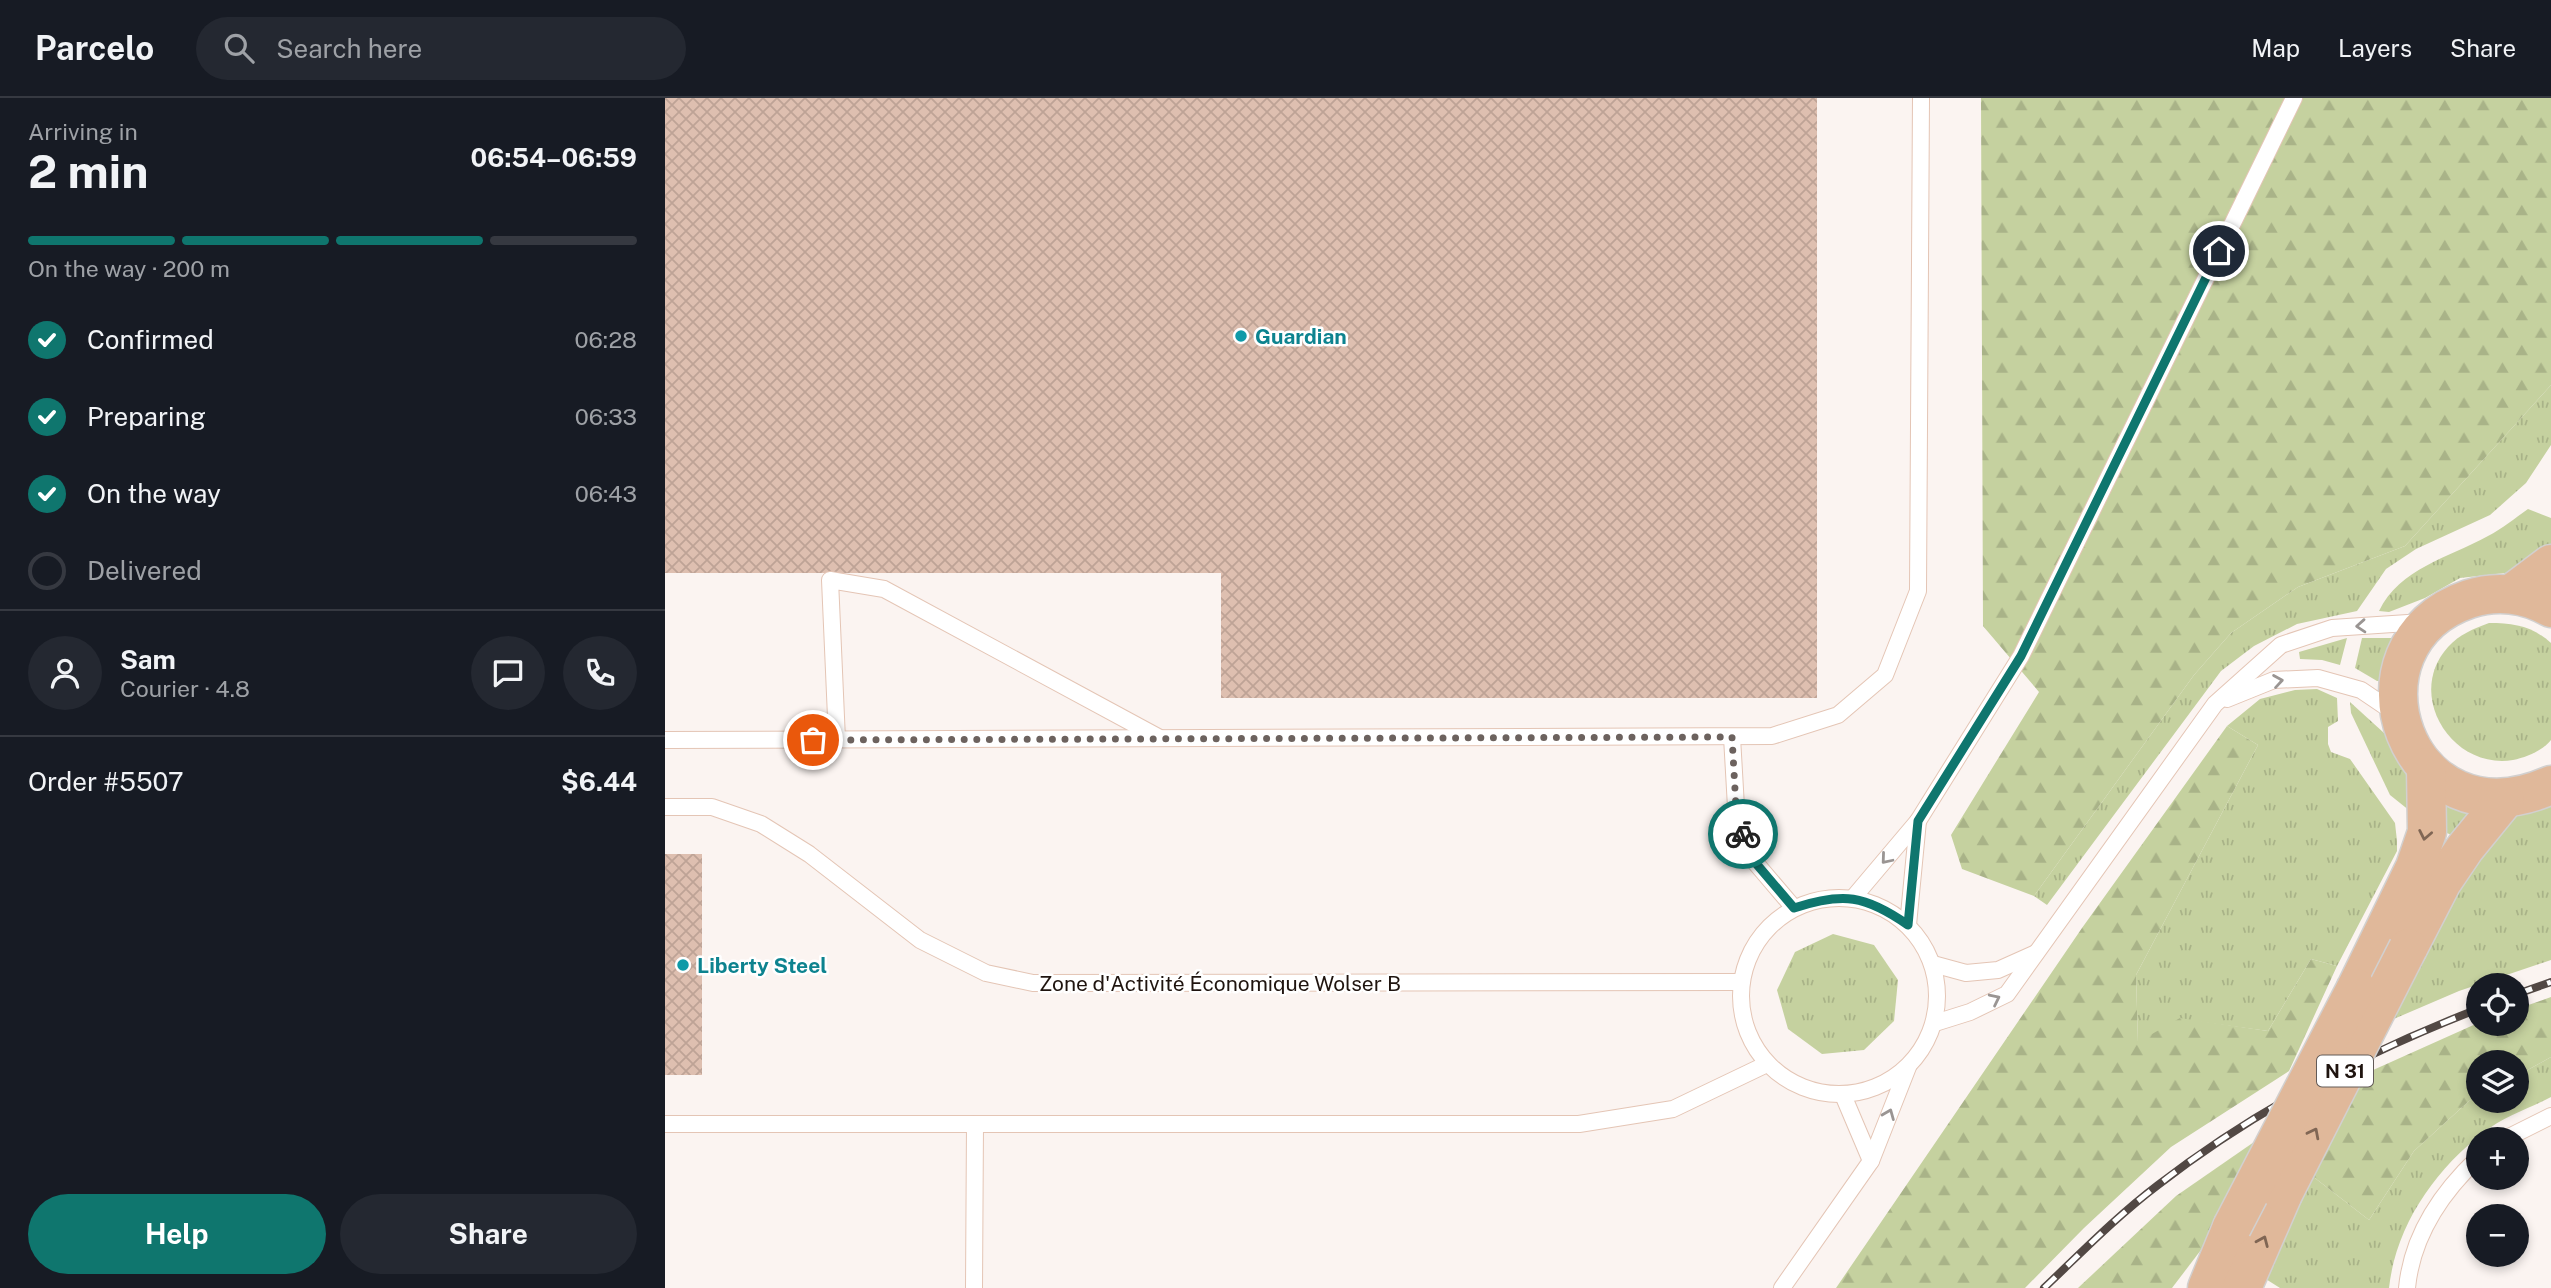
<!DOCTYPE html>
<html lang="en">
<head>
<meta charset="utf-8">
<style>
  :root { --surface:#171b24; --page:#242831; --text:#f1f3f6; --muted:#9ea1a6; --line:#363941; --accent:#0f766e }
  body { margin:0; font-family:"Public Sans",sans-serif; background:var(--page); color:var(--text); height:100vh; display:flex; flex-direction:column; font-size:26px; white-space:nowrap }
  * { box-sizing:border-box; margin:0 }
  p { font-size:23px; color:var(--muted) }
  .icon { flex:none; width:38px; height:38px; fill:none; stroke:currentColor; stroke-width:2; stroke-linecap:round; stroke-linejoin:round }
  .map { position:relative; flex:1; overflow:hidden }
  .drawer { display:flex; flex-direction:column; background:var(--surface); width:665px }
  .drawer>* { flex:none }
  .controls { position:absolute; left:1801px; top:875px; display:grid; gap:14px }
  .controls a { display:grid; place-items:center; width:63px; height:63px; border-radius:50%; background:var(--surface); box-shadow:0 4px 10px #0003; font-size:35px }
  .pin { position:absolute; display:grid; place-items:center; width:60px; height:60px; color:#fff; margin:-30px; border:4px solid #fff; border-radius:50%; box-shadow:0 2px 7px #0007 }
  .courier { position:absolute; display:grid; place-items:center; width:70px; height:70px; margin:-35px; border:5px solid #0f766e; border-radius:50%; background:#fff; color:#222; box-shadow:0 2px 9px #0007 }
  .head em { font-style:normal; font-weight:700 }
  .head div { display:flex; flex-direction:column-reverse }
  .head { display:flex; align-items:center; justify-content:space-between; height:119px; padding:0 28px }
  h1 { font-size:46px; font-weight:700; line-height:52px }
  .bar { display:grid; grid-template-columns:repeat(4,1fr); gap:10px 7px; align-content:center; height:84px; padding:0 28px }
  .bar i { height:9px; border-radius:5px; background:var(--line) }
  .bar .on { background:var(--accent) }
  .bar p { grid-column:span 4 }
  .line { display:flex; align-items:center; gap:18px; padding:0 28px; border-top:2px solid var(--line) }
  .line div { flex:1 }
  .round { display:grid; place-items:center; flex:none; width:74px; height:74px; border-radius:37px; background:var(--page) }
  ol { padding:0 28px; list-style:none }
  li { display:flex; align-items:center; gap:21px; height:77px }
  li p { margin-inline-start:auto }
  li .icon { padding:7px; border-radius:50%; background:var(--accent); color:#fff; stroke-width:4 }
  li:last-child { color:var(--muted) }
  li i { width:38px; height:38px; border:4px solid var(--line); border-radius:50% }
  .action { display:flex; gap:14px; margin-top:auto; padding:14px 28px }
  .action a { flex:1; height:80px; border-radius:42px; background:var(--accent); color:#fff; font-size:28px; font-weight:700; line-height:80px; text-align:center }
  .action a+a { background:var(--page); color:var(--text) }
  header { display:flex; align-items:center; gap:42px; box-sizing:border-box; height:98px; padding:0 35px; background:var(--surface); border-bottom:2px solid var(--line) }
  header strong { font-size:33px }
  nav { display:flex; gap:38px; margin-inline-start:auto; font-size:24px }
  .search { width:490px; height:63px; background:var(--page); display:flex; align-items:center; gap:18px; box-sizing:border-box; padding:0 24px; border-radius:38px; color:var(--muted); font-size:26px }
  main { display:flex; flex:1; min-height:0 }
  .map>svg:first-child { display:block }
  .grass { fill:url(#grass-tufts) }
  .forest { fill:url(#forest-firs) }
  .building { fill:url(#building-cross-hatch) }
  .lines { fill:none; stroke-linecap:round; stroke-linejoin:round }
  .service-casing { stroke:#e4c5b5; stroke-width:18 }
  .primary-casing { stroke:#d2d0cf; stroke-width:41 }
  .service { stroke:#fff; stroke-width:16 }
  .primary { stroke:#e0b89a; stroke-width:38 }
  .rail-casing { stroke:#524844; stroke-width:8 }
  .rail { stroke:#fff; stroke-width:5; stroke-dasharray:16; stroke-linecap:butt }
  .primary-bridge-casing { stroke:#d2d0cf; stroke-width:41; stroke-linecap:butt }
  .primary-bridge { stroke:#e0b89a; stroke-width:38 }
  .oneway { stroke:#9a9593 }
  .oneway2 { stroke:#806654 }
  .done { stroke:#6c625e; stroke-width:7; stroke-dasharray:0 12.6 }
  .route { stroke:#0f766e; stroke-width:9 }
  .culture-dot { fill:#0f9aa8; stroke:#fff; stroke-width:2.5 }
  .labels { text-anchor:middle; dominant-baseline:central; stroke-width:5; stroke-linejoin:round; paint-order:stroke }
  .shield { fill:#fff; stroke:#625a57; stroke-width:2 }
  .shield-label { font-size:19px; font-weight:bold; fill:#1f140f }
  .culture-label { font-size:21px; font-weight:bold; fill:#0d838f; stroke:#fff; text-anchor:start }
  .street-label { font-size:21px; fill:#1f140f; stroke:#fff }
</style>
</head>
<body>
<header>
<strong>Parcelo</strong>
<div class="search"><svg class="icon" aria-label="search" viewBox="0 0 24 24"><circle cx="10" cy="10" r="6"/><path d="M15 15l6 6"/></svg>Search here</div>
<nav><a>Map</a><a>Layers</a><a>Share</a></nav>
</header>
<main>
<section class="drawer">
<div class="head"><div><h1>2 min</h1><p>Arriving in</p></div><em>06:54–06:59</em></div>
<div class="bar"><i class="on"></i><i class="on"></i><i class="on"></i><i></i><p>On the way · 200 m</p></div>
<ol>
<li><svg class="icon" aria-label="check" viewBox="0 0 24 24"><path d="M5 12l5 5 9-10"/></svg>Confirmed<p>06:28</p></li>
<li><svg class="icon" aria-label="check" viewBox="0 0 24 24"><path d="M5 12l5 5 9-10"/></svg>Preparing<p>06:33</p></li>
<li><svg class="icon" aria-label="check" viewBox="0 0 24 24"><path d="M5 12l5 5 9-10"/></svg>On the way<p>06:43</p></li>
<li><i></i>Delivered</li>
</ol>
<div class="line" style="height:126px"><a class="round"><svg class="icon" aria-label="person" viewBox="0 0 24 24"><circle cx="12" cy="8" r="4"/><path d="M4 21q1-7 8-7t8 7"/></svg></a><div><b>Sam</b><p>Courier · 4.8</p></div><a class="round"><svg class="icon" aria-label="chat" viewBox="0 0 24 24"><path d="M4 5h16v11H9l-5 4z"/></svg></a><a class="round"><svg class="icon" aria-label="phone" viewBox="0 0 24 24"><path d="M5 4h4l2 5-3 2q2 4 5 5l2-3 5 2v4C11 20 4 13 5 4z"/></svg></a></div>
<div class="line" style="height:91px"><div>Order #5507</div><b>$6.44</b></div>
<div class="action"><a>Help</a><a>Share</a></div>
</section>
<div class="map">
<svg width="1886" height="1190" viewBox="0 0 1886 1190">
  <defs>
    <pattern id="grass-tufts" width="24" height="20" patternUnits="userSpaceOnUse" patternTransform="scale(1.75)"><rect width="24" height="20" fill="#c5d19f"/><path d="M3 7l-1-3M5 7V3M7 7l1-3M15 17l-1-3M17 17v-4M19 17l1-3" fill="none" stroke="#a9b388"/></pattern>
    <pattern id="forest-firs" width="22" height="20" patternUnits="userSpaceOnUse" patternTransform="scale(1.75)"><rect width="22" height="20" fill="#c5d19f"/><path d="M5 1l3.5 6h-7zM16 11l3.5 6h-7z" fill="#a9b388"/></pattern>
    <pattern id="building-cross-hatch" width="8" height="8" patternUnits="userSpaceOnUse" patternTransform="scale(1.75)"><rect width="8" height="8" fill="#debfb0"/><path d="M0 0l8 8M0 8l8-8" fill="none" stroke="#bea396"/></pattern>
  </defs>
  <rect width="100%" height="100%" fill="#fbf4f1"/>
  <g class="grass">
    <polygon points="1886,287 1886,347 1861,385 1825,417 1751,451 1721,471 1692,513 1632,526 1589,548 1556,573 1382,807 1369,798 1529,577 1566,535 1633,489 1740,448"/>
    <path d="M1863,411L1886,420V448L1849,474L1795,480L1760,500L1724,514L1714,513C1735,470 1783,460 1823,438C1837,431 1850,420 1863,411Z"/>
    <path d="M1824,525C1849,525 1867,528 1886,545V642C1877,653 1862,659 1848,662C1786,672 1740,596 1783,549C1795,536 1808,531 1824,525Z"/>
    <polygon points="1682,540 1675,567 1657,562 1635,561 1634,554"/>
    <polygon points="1697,540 1730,540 1719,583 1712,583 1690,570"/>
    <polygon points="1652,591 1672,600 1673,623 1663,629 1663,646 1666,654 1685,661 1730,725 1732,743 1732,753 1672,868 1646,861 1603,933 1515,921 1473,945 1471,877 1593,647 1562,628 1595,601 1630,592"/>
    <polygon points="1685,604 1730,645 1749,684 1750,717 1725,697 1686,615"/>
    <polygon points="1886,702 1886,862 1794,893 1724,923 1794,740 1772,731 1777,706"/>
    <polygon points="1168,836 1209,847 1233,882 1229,923 1199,952 1157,956 1123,931 1112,892 1130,854"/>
    <path d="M1886,959V999C1865,1010 1838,1019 1819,1034C1770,1072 1731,1127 1724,1190H1615L1596,1178L1646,1077L1704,1122L1749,1053L1804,1003L1813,998V1003H1852V978Z"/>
  </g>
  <g class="forest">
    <polygon points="1316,0 1886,0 1886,287 1740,448 1633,489 1566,535 1529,577 1369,798 1297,771 1286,737 1374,594 1318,528"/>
    <polygon points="1562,628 1593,647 1471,877 1473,944 1515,920 1603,933 1646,861 1672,868 1624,973 1506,1049 1419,1130 1360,1190 1171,1190 1417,830"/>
    <polygon points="1886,899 1886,959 1852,978 1852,964 1813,964 1813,998 1804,1003 1749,1053 1704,1122 1646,1077 1697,977 1813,925 1852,926 1852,911"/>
    <polygon points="1589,1044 1539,1148 1507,1190 1413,1190 1511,1098"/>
  </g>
  <g class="building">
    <polygon points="0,0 1152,0 1152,600 556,600 556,475 0,475"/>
    <rect x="0" y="756" width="37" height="221"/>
  </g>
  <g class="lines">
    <defs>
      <g id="service">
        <polyline points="1562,601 1609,582 1653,580 1696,592 1733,617"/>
        <polyline points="1067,639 1071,709 1083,756 1129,810"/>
        <polyline points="0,642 1107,638 1173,617 1220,577 1253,493 1256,0"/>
        <polyline points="172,642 165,482 219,491 493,639"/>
        <polyline points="0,709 47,709 96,726 144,756 255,842 321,875 368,885 1076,884"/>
        <circle cx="1174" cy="898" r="98"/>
        <polyline points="1188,800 1253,723 1356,558 1629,0"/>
        <polyline points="1243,827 1253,723"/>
        <polyline points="1268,866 1301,875 1333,872 1371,855"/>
        <polyline points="1270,925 1305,914 1342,896 1550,606 1616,547 1667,530 1758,524"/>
        <polyline points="1178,997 1206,1063"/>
        <polyline points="0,1026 914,1026 1008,1011 1102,966"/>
        <polyline points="1840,1041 1886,1018"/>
        <polyline points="309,1190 310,1026"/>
        <polyline points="1117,1190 1206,1063 1243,969"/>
        <path d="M1742,1190C1747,1138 1776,1095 1813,1060"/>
      </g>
      <g id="primary">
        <polyline points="1846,496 1886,466"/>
        <path d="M1886,510C1861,495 1831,492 1804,501C1671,546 1740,752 1886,687"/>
        <polyline points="1743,850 1777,784 1800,750 1840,701"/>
        <polyline points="1691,890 1750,769 1762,734 1761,669"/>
        <polyline points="1542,1190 1567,1129"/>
        <polyline points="1577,1190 1618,1096"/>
      </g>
    </defs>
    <use href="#service" class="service-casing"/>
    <use href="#primary" class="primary-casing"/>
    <use href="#service" class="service"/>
    <use href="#primary" class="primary"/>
    <defs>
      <g id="rail">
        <polyline points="1852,896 1886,884"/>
        <path d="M1379,1190C1416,1155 1452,1118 1493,1087C1590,1012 1699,955 1813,911"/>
      </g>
    </defs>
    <use href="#rail" class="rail-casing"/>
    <use href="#rail" class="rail"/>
    <defs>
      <g id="primary-bridge">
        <polyline points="1618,1096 1743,850"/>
        <polyline points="1567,1129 1691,890"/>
      </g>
    </defs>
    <use href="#primary-bridge" class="primary-bridge-casing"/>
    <use href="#primary-bridge" class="primary-bridge"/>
  </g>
  <defs><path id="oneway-chevron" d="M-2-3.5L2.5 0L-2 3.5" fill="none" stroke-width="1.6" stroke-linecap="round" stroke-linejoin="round" transform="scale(1.75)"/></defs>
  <g class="oneway">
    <use href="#oneway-chevron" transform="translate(1696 528) rotate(176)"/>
    <use href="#oneway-chevron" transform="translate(1613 583) rotate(-9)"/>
    <use href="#oneway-chevron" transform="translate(1221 761) rotate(130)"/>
    <use href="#oneway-chevron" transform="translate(1330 901) rotate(-26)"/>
    <use href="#oneway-chevron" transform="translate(1224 1016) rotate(-68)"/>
  </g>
  <g class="oneway2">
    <use href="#oneway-chevron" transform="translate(1760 737) rotate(101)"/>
    <use href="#oneway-chevron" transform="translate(1649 1035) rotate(-63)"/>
    <use href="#oneway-chevron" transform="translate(1598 1143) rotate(-67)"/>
  </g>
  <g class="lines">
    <polyline class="done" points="148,642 1067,639 1071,709 1078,736"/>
    <path class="route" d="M1078,736L1083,756L1129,810C1178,794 1200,797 1243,827L1253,723L1356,558L1554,153"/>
  </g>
  <g class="culture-dot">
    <circle cx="576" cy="238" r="7"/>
    <circle cx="18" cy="867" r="7"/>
  </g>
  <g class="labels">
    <rect class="shield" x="1652" y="957.5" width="56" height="31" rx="5"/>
    <g class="shield-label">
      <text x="1680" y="973">N 31</text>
    </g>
    <g class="culture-label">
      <text x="590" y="238">Guardian</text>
      <text x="32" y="867">Liberty Steel</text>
    </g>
    <g class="street-label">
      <text x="555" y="885">Zone d'Activité Économique Wolser B</text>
    </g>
  </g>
</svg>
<div class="controls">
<a><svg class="icon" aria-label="locate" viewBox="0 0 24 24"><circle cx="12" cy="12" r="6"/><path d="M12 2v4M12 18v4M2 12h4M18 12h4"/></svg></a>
<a><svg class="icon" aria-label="layers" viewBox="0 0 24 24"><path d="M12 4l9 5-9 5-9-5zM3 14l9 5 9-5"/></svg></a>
<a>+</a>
<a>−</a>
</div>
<div class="pin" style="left:148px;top:642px;background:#ea580c"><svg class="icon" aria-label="bag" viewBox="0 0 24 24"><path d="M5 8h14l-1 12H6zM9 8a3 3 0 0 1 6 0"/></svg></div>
<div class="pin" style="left:1554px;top:153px;background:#1f2937"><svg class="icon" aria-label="home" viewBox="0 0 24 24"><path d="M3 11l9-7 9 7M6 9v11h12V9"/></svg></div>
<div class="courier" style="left:1078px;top:736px"><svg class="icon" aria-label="bike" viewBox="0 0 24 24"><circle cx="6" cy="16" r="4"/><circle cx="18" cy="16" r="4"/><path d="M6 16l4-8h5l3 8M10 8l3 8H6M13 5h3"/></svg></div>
</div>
</main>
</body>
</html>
